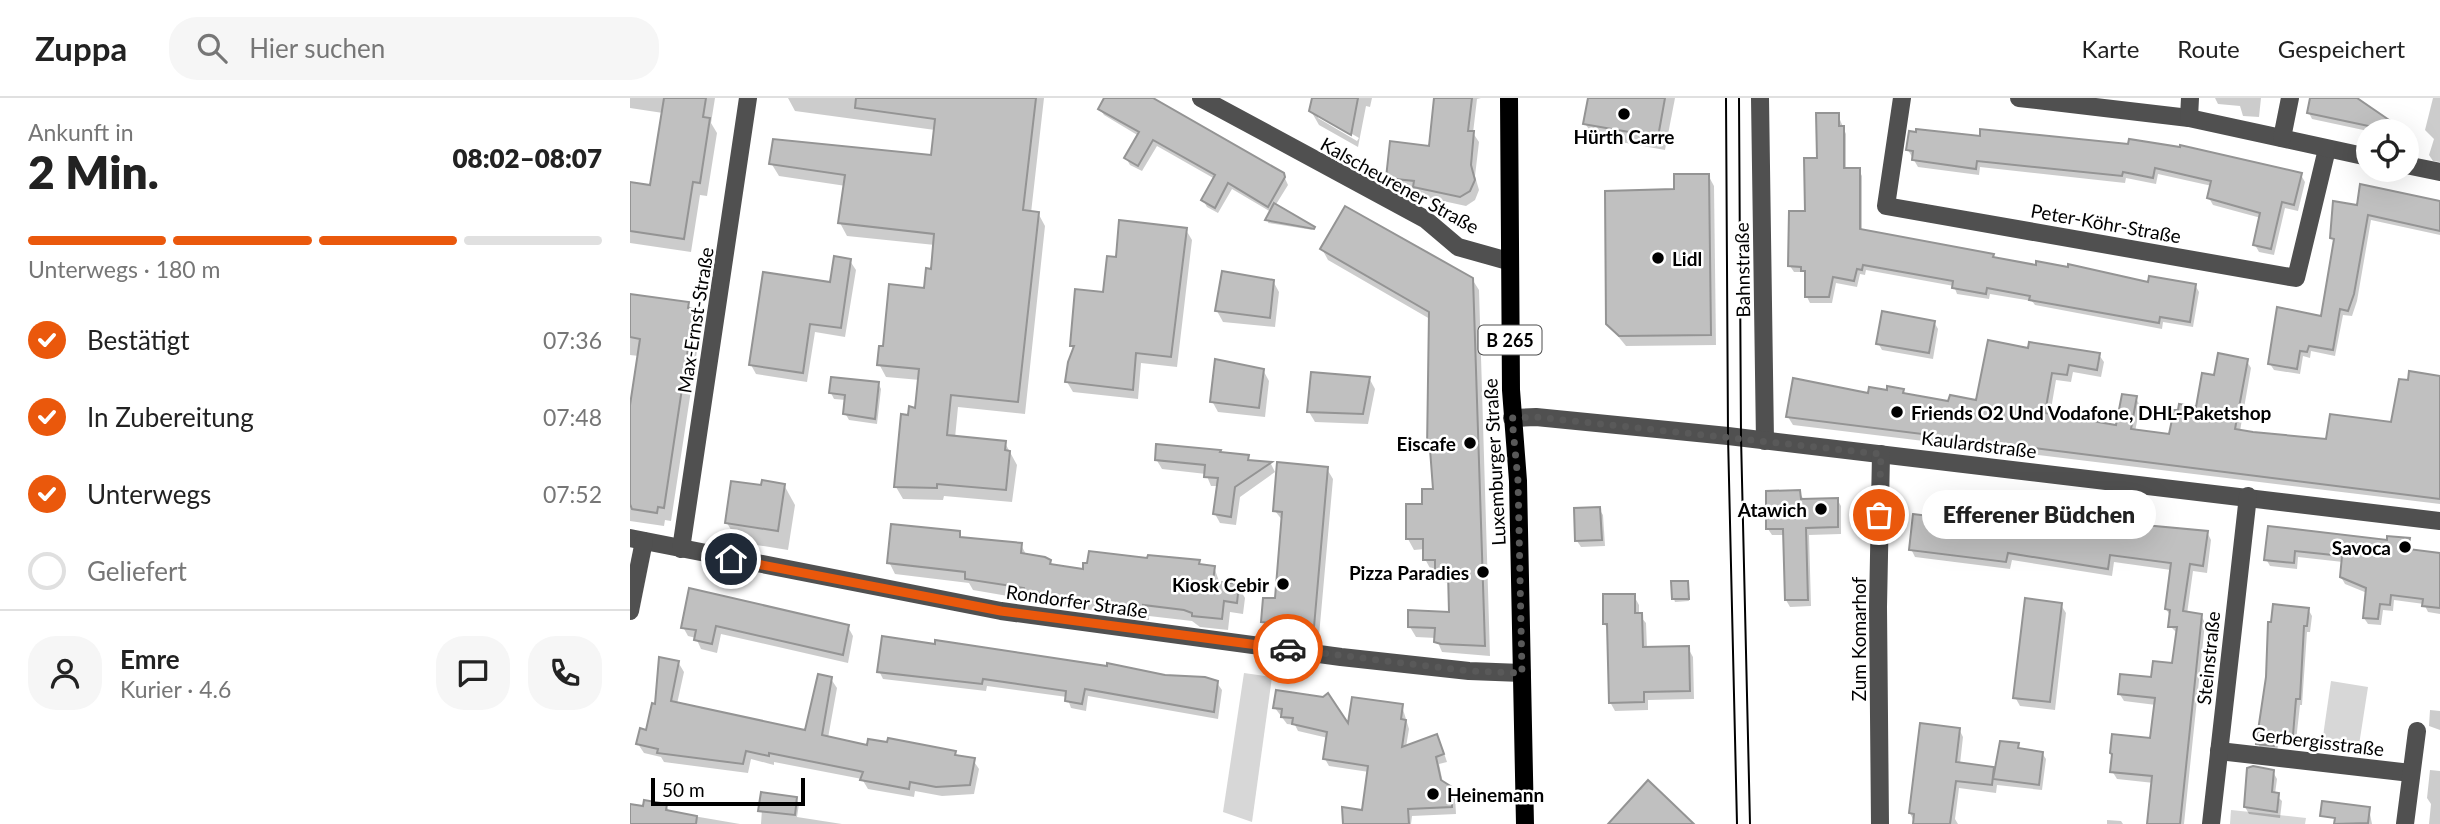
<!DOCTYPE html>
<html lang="de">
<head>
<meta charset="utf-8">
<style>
  :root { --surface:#fff; --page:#f6f6f6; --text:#222; --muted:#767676; --line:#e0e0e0; --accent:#ea580c }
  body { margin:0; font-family:Lato,sans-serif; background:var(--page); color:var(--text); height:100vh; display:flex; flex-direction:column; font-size:26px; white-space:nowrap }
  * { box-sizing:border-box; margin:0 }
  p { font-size:23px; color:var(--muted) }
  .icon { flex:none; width:38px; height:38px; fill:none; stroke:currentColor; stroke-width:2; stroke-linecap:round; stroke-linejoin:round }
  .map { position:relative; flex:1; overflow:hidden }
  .side { display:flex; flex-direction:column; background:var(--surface); width:630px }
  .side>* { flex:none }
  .fabs { position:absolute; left:1726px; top:21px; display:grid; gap:14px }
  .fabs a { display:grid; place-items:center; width:63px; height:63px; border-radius:50%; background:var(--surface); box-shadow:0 7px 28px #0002; font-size:35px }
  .scale { position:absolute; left:21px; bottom:18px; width:154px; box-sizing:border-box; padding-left:7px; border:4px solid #000; border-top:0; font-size:19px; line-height:24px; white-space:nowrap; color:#000; -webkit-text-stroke:5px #fff; paint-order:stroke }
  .pin { position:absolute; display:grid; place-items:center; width:60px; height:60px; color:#fff; margin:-30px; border:4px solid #fff; border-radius:50%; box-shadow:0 2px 7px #0007 }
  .courier { position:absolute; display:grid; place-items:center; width:70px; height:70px; margin:-35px; border:5px solid #ea580c; border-radius:50%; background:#fff; color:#222; box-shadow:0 2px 9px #0007 }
  .bubble { position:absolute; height:49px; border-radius:24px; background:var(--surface); box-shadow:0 7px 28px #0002; font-size:23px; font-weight:800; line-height:49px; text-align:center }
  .headline em { font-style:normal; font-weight:800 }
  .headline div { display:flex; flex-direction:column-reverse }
  .headline { display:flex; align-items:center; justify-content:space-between; height:119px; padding:0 28px }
  h1 { font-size:46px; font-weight:800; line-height:52px }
  .bar { display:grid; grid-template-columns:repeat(4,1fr); gap:10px 7px; align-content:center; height:84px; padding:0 28px }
  .bar i { height:9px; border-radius:5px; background:var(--line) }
  .bar .selected { background:var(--accent) }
  .bar p { grid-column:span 4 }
  .line { display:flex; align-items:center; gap:18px; padding:0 28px; border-top:2px solid var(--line) }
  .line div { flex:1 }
  .round { display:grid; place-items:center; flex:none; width:74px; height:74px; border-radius:28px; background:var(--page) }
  ol { padding:0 28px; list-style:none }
  li { display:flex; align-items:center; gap:21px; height:77px }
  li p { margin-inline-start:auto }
  li .icon { padding:7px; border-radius:50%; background:var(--accent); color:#fff; stroke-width:4 }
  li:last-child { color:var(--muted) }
  li i { width:38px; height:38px; border:4px solid var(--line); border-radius:50% }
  header { display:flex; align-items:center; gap:42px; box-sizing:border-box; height:98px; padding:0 35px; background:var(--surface); border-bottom:2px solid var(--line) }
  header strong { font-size:33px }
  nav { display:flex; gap:38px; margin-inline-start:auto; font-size:24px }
  .search { width:490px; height:63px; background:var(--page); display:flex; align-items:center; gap:18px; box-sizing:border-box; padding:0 24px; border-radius:28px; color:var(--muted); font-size:26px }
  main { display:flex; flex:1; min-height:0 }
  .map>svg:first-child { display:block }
  .green { fill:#d7d7d7 }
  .shadow { fill:#0003; fill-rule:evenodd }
  .building { fill:#c0c0c0; stroke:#949494; stroke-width:2 }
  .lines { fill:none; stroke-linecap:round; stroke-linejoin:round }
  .minor { stroke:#505050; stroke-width:18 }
  .major { stroke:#000; stroke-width:18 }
  .tram { stroke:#000; stroke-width:2 }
  .done { stroke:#595959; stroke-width:7; stroke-dasharray:0 12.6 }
  .route { stroke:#ea580c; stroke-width:9 }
  .poi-dot { fill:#000; stroke:#fff; stroke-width:2.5 }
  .labels { text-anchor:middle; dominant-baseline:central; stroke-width:5; stroke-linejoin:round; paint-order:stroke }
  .shield { fill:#fff; stroke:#4c4c4c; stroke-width:2 }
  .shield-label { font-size:18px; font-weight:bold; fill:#000 }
  .poi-label { font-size:19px; font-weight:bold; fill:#000; stroke:#fff; text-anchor:end }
  .street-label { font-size:19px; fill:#000; stroke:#fff }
</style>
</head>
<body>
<header>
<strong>Zuppa</strong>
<div class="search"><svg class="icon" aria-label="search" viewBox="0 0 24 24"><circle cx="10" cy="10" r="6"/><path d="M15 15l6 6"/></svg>Hier suchen</div>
<nav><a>Karte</a><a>Route</a><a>Gespeichert</a></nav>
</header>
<main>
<section class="side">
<div class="headline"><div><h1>2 Min.</h1><p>Ankunft in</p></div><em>08:02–08:07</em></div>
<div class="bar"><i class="selected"></i><i class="selected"></i><i class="selected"></i><i></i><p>Unterwegs · 180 m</p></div>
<ol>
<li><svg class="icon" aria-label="check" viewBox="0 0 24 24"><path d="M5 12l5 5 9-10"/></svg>Bestätigt<p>07:36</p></li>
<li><svg class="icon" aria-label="check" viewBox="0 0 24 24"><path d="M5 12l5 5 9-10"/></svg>In Zubereitung<p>07:48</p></li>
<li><svg class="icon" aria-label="check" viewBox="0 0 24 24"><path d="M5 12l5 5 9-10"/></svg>Unterwegs<p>07:52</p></li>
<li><i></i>Geliefert</li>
</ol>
<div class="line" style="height:126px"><a class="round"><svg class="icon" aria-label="person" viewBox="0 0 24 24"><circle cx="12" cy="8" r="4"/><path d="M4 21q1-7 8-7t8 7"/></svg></a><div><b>Emre</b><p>Kurier · 4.6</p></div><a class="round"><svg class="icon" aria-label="chat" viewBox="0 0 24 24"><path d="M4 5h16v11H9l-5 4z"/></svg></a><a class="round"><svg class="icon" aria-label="phone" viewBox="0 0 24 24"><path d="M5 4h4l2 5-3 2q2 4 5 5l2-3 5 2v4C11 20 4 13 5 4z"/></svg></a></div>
</section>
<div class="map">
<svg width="1810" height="726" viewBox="0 0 1810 726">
  <rect width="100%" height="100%" fill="#fff"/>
  <g class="green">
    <polygon points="614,575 642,579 622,724 593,714"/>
    <polygon points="1701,583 1738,589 1729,647 1692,645"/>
    <polygon points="1601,712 1676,720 1675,726 1600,726"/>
  </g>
  <g class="shadow">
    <polygon points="0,0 85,0 81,25 87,35 77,98 70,97 61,154 0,145 0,86 22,89 33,15 0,10"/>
    <polygon points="158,0 414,0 401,115 408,115 415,128 395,316 328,309 325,340 375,345 387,367 382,404 314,398 313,402 273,401 266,389 279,318 287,312 290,282 256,279 249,266 254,250 296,192 305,147 217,138 210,125 216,88 149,78 141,65 302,59 305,32 165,13"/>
    <polygon points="476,0 515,0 653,76 658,87 645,108 683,132 638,125 641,114 602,91 588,115 577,109 573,102 585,81 527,48 512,73 500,67 496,60 509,38 474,17 470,11"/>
    <path d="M684,0H742L740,9L736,8L728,49L689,27L681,13ZM688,16L729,40L727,43L688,20Z"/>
    <polygon points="806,0 851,0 847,1 843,35 849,44 845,78 849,92 845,102 836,108 790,98 786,91 763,89 758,80 801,49"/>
    <polygon points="960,0 1045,0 1035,52 963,39 955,25"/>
    <polygon points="1585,0 1631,0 1629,19 1613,18 1610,8 1588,6"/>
    <polygon points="1682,0 1722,0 1771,33 1738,33 1682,21 1679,15"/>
    <polygon points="1803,0 1810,0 1810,64 1803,63 1799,57 1804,41 1795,32"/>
    <polygon points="1208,17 1216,36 1216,72 1229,72 1232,78 1232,134 1363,157 1365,161 1520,187 1565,187 1569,194 1563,229 1533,224 1532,231 1405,207 1402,203 1360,196 1359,201 1327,196 1324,188 1236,172 1235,177 1230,176 1227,189 1206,185 1202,205 1180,205 1177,199 1177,179 1174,174 1164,174 1160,168 1189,61"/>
    <polygon points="1278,52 1671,77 1675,84 1668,113 1655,110 1644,157 1629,154 1625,147 1631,120 1583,107 1579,100 1582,88 1528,76 1526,86 1496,80 1495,85 1350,69 1349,77 1288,69"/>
    <polygon points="1078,77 1084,88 1086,247 996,248 978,226 1046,93"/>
    <polygon points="1810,105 1810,137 1741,122 1727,203 1722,218 1713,217 1705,258 1681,253 1680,260 1673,258 1670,276 1644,272 1640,266 1692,220 1705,145 1702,139 1728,109"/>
    <polygon points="556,132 562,142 547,269 511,265 508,301 443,294 437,284 444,252 441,247 475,196 488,161"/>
    <polygon points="692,151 842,181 849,192 860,558 812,554 806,540 786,539 780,529 821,516 820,485 813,484 807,472 801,472 795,461 795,451 784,452 778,441 805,393 802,357 799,350 800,221 698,162"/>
    <polygon points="220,163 226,172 215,239 185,234 177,284 126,276 121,267"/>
    <polygon points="643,183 649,194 645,229 593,224 587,213"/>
    <polygon points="0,197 58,206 71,227 41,423 35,422 34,428 0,423 0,320 9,258 0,257"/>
    <polygon points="1304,224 1308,231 1303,261 1252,252 1248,245"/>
    <polygon points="1400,252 1469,257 1474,264 1471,279 1443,274 1441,284 1426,282 1420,317 1487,329 1506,300 1510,308 1505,334 1541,338 1567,311 1585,279 1616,262 1621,270 1610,333 1697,343 1762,326 1810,280 1810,406 1163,327 1158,319 1239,297 1273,292 1276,297 1320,305 1348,304"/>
    <polygon points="633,272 639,283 635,319 588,314 582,303"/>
    <polygon points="739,280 745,291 738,326 685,324 679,314"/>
    <polygon points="248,285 251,291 247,326 219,322 215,315 216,302 204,301 201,295"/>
    <polygon points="591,356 641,366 645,374 610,399 606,427 590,425 585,416 588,388 581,388 576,376 532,371 526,361"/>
    <polygon points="697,371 703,381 689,538 639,534 633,524 646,502 653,423 645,413"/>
    <polygon points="154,387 165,407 158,452 108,444 97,425 133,389"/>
    <polygon points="1169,394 1174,402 1207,401 1211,408 1211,436 1179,437 1181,508 1160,509 1156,502 1155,437 1142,437 1138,431"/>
    <polygon points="969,411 973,417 975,448 951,449 947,443"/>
    <polygon points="1450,429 1577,434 1581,442 1577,475 1563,473 1557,516 1571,517 1575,525 1554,726 1519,726 1524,685 1487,681 1482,673 1481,655 1521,642 1526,607 1494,603 1489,595 1522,581 1544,567 1548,536 1540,528 1541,519 1536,511 1541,472 1484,464 1482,478 1382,462 1380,471 1285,459 1281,451 1380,430"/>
    <polygon points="1640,429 1759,444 1779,442 1782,453 1810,457 1810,516 1798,514 1794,506 1764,502 1763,513 1753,512 1751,527 1738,526 1734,520 1737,495 1715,486 1711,479 1713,464 1668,459 1667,471 1640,468 1636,461"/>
    <polygon points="329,435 332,441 391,447 397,458 420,463 423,468 454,473 519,462 569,463 571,468 584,469 590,486 608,488 615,500 613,516 600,514 598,532 570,529 562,523 519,518 519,522 343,492 339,485 265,476 259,464"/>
    <polygon points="1057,485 1059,503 1045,504 1044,501"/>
    <polygon points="61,492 218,529 223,538 218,565 91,536 87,555 71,551 66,540 58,538 53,529"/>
    <polygon points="1004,498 1009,507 1009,517 1016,525 1017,551 1058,550 1063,559 1064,601 1018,602 1018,612 985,613 980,604 979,533 974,525"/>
    <polygon points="1431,507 1436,515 1425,612 1390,608 1385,599"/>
    <polygon points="1678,511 1682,518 1680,534 1677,534 1672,607 1670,607 1666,643 1649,641 1647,654 1631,652 1628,645"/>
    <polygon points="48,564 54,574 47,606 176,634 201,581 207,590 198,640 238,649 325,654 327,659 343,662 349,671 344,696 312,698 285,693 284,699 238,691 232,681 144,664 144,667 121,661 118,675 34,664 31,659 14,655 8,646 17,634"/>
    <polygon points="479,567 587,585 592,592 588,621 458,598 456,613 441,610 437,599 357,588 356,593 253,581 249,573 479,570"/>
    <polygon points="647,594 719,629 772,608 779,631 776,649 806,638 811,646 817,664 809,666 813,685 825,698 826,716 782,718 781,726 714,726 734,714 739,674 699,668 695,661 698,640 668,633 665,627 657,626 645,610"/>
    <polygon points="1800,612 1810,613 1810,632 1799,628"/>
    <polygon points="1329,631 1333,639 1330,666 1363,671 1366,676 1388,647 1391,652 1412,655 1416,661 1412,692 1367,687 1366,695 1329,690 1325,721 1328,726 1285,726 1280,715"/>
    <polygon points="1800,672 1810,673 1810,726 1799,726 1801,706 1797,700"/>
    <polygon points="1643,674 1647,681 1645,696 1652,703 1650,720 1619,716 1615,709"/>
    <polygon points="133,696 166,701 169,706 167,719 212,726 131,726"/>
    <polygon points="1708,707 1739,711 1742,726 1706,726"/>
    <polygon points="0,708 14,710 36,708 40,714 110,726 0,726"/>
    <polygon points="1477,722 1491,723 1493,726 1477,726"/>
  </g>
  <g class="building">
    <polygon points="34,0 76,0 73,19 80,20 70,85 63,84 54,141 0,133 0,84 20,87"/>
    <polygon points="226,0 406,0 393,112 409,114 388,304 321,297 317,337 376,343 375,352 380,353 376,392 307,386 307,390 264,389 271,316 278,317 279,308 285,310 289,271 247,267 249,248 253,248 259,186 294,190 296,170 301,171 304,136 208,125 215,77 139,66 143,41 301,57 305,21 225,10"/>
    <polygon points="474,0 523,0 654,75 655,79 638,109 598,85 585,110 571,102 585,77 523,42 508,68 494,60 509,34 468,11"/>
    <polygon points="682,0 728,0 721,37 679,13"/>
    <polygon points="804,0 842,0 838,33 844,33 841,67 845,82 840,93 830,99 783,89 784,83 756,80 760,43 799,48"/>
    <polygon points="958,0 1035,0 1028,39 953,26"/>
    <polygon points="1680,0 1727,0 1781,37 1677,15"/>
    <polygon points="1186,15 1209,15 1209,28 1214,28 1214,70 1230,70 1230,131 1364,156 1363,159 1406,167 1406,163 1438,169 1438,166 1518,184 1519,178 1566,186 1560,224 1530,219 1529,225 1399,202 1400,198 1357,190 1356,196 1322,190 1323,183 1233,167 1232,172 1227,171 1224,183 1203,179 1199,199 1175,199 1175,173 1171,173 1171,169 1158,168 1159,113 1175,113 1174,60 1187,60"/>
    <polygon points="1286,31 1350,38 1350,31 1498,46 1499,41 1550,49 1550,47 1672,75 1664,107 1652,104 1641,151 1623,147 1630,115 1577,100 1581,83 1525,70 1523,80 1493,74 1492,78 1347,63 1346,71 1282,62 1283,53 1276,52 1279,33 1286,34"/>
    <polygon points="1044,76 1079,76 1081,237 989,238 976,226 975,93 1044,91"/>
    <polygon points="1730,86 1810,103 1810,133 1738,117 1724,196 1718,213 1710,211 1703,252 1679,248 1677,254 1670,253 1667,271 1638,266 1647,209 1691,218 1704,141 1700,140 1703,103 1727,107"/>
    <polygon points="644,105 685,129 684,131 635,122"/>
    <polygon points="715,108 843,180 855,548 811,546 804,544 805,530 778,529 778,512 819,514 818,475 805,474 805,462 793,462 793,441 776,441 776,406 792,406 792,391 803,391 800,351 797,351 799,214 690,151"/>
    <polygon points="489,122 557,130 541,259 506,255 503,292 435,284 438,264 444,248 440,248 445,191 473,194 477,158 486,159"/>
    <polygon points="204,158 221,161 211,230 180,226 173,275 119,267 133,174 200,184"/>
    <polygon points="592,173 644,182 640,220 585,213"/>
    <polygon points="0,196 59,204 58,210 64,211 34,410 28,409 27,415 2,411 0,406 0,307 10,241 0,239"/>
    <polygon points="1252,213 1305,223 1299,255 1246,246"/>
    <polygon points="1358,242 1398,250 1399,244 1470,255 1467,272 1439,267 1437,277 1422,275 1415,315 1486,327 1492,296 1507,298 1501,331 1539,336 1544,312 1548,312 1549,306 1566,309 1572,275 1584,277 1588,255 1618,261 1605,331 1623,334 1696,341 1700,316 1761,324 1769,281 1778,282 1779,273 1810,278 1810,401 1156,319 1163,280 1238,295 1239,289 1257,292 1257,288 1274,291 1273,295 1318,303 1320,297 1346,302"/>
    <polygon points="585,261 634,271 629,310 580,304"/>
    <polygon points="681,274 740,279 733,316 677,314"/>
    <polygon points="201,279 249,284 245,321 213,316 215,297 199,295"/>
    <polygon points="526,346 591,352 590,354 619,357 618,362 642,364 605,389 601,419 583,416 588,380 574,379 575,367 525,362"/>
    <polygon points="647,364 698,369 684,529 631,524 633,500 645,500 652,414 643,413"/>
    <polygon points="132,382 155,386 148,433 95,425 101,383 131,387"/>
    <polygon points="1170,392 1171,401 1208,400 1208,429 1176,430 1178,502 1155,502 1153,431 1136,431 1136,393"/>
    <polygon points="970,409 972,442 945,443 944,410"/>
    <polygon points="1283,416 1378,428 1379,418 1449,427 1450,421 1578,433 1573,468 1560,466 1553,513 1572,516 1550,726 1517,726 1522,678 1480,674 1482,656 1480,655 1482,636 1520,640 1525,600 1488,596 1490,576 1521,579 1523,563 1542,565 1547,529 1538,529 1540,512 1535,511 1541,465 1480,457 1478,471 1378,455 1376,464 1279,452"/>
    <polygon points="261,426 330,433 330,439 392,445 391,455 415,459 421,462 420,466 453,471 453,465 457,465 459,453 517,460 518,457 570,462 569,466 585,468 583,483 609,486 607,505 594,503 592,521 562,518 562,515 554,512 513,507 513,511 394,493 394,490 335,481 335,474 257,465"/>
    <polygon points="1638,428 1757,442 1757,438 1780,440 1778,451 1810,455 1810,510 1792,508 1793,501 1761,497 1760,507 1750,506 1748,521 1733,520 1736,490 1710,479 1712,458 1665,453 1664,465 1634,462"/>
    <polygon points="1041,483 1058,483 1059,501 1042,501"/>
    <polygon points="59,490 219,527 213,557 86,528 82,546 64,542 66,532 51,530"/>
    <polygon points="973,496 1005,496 1005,515 1012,515 1013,549 1059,548 1060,593 1014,594 1014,604 979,605 977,526 973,526"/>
    <polygon points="1395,500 1432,505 1420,604 1383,600"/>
    <polygon points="1643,506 1679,510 1677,528 1674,528 1670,601 1666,601 1663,637 1646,635 1644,648 1626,646 1636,579 1638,524 1641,524"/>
    <polygon points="252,538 305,546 305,542 477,568 477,565 535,577 575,579 588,583 584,614 455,591 452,606 435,603 436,593 353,581 352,586 247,574"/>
    <polygon points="29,559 49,563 41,603 175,632 188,576 202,579 192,637 237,647 238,641 257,644 258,640 326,653 325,657 345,660 340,687 306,689 280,684 279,691 230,682 233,674 229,673 139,655 139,658 116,653 113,666 27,655 28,651 6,646 10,630 16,632 22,605 25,606"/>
    <polygon points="646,592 693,599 698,595 718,625 722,599 773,606 771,621 776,622 772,649 807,636 814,656 806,659 811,682 822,689 822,709 778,711 779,726 713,726 712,709 732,712 738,668 693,661 697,634 662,626 663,620 651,619 652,611 643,610"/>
    <polygon points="1290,625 1330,630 1326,664 1364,669 1362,687 1326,683 1320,726 1283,726 1284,716 1279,715"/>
    <polygon points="1370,643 1389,645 1388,650 1413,654 1409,687 1363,681"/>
    <polygon points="1623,668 1644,672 1642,694 1649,695 1647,714 1614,709 1617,670"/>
    <polygon points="1018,682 1039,702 1064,726 978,726"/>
    <polygon points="131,694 167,699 165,717 128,713"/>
    <polygon points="14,702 37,706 36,712 67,718 66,726 0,726 0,706 13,708"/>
    <polygon points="1692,703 1740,709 1738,725 1704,726 1705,720 1690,718"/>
  </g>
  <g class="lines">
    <g class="minor">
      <polyline points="571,0 795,121 828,149 878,163"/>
      <polyline points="1130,0 1135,343"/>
      <polyline points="1272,0 1256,108 1666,180 1697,51"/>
      <polyline points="1389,0 1559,20 1738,59"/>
      <polyline points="1559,20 1560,0"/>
      <polyline points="1652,40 1660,0"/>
      <polyline points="1776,67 1810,74"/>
      <polyline points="882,320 906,319 1098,338 1810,423"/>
      <polyline points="0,440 371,513 711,559 839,573 892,575"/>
      <polyline points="51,451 118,0"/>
      <polyline points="0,513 14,443"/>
      <polyline points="1589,653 1781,675"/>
      <polyline points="1250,726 1248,509 1251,356"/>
      <polyline points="1581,726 1618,398"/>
      <polyline points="1775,726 1787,633"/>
    </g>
    <polyline class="major" points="879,0 881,292 888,383 895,726"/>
    <g class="tram">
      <polyline points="1096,0 1098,338 1107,726"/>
      <polyline points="1109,0 1111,339 1120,726"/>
    </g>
  </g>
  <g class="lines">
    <polyline class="done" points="658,551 839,573 892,575 888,383 882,320 906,319 1251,356 1249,417"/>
    <polyline class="route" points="101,461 371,513 658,551"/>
  </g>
  <g class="poi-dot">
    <circle cx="994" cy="16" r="7"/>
    <circle cx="1028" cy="160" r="7"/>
    <circle cx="1267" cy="314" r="7"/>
    <circle cx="840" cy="345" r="7"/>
    <circle cx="1191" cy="411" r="7"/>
    <circle cx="1775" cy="449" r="7"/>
    <circle cx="853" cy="474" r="7"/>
    <circle cx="653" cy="486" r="7"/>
    <circle cx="803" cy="696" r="7"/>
  </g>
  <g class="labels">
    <rect class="shield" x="848.5" y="227.5" width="63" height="29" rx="5"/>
    <g class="shield-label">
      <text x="880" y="242">B 265</text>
    </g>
    <g class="poi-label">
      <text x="994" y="38" text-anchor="middle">Hürth Carre</text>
      <text x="1042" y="160" text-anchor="start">Lidl</text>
      <text x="1281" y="314" text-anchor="start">Friends O2 Und Vodafone, DHL-Paketshop</text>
      <text x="826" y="345">Eiscafe</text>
      <text x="1177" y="411">Atawich</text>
      <text x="1761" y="449">Savoca</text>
      <text x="839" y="474">Pizza Paradies</text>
      <text x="639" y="486">Kiosk Cebir</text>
      <text x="817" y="696" text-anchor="start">Heinemann</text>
    </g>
    <g class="street-label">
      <text transform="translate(770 87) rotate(29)">Kalscheurener Straße</text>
      <text transform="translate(1476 125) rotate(10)">Peter-Köhr-Straße</text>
      <text transform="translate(1112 172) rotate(-91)">Bahnstraße</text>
      <text transform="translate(65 222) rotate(-81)">Max-Ernst-Straße</text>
      <text transform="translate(1349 346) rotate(7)">Kaulardstraße</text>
      <text transform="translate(864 364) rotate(-93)">Luxemburger Straße</text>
      <text transform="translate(447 503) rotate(8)">Rondorfer Straße</text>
      <text transform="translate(1228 541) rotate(-90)">Zum Komarhof</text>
      <text transform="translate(1578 560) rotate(-84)">Steinstraße</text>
      <text transform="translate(1688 643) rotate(7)">Gerbergisstraße</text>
    </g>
  </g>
</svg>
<div class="fabs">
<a><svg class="icon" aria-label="locate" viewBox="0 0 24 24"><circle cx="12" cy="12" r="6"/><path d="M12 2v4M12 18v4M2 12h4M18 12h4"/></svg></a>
</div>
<div class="scale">50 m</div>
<div class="pin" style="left:1249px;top:417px;background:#ea580c"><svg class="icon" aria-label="bag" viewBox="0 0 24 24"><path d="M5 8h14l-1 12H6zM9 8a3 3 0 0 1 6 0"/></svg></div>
<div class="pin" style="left:101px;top:461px;background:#1f2937"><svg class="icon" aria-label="home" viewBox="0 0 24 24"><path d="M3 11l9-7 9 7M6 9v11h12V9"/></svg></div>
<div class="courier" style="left:658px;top:551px"><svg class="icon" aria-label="car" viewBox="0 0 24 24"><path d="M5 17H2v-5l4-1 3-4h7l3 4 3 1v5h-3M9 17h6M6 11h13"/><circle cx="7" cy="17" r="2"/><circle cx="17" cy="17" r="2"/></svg></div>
<div class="bubble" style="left:1292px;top:392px;width:234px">Efferener Büdchen</div>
</div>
</main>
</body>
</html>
